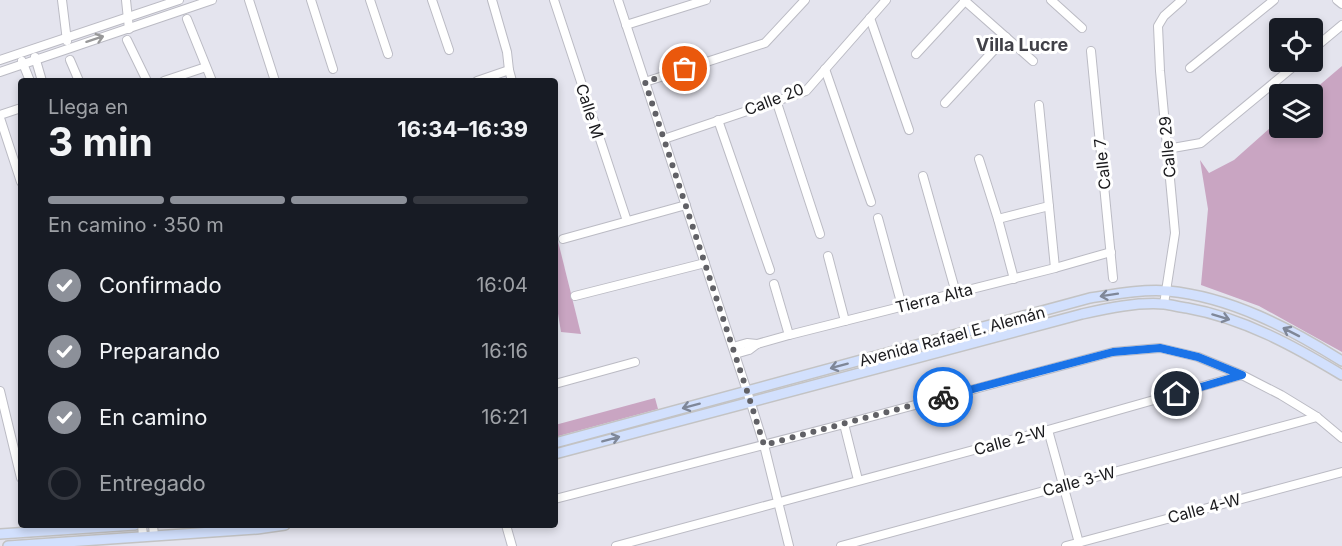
<!DOCTYPE html>
<html lang="es">
<head>
<meta charset="utf-8">
<style>
  :root { --surface:#171b24; --page:#20242c; --text:#f1f3f6; --muted:#9ea1a6; --line:#363941; --accent:#8c9099 }
  body { margin:0; font-family:Inter,sans-serif; background:var(--page); color:var(--text); height:100vh; display:flex; flex-direction:column; font-size:22px; white-space:nowrap }
  * { box-sizing:border-box; margin:0 }
  p { font-size:20px; color:var(--muted) }
  .icon { flex:none; width:33px; height:33px; fill:none; stroke:currentColor; stroke-width:2; stroke-linecap:round; stroke-linejoin:round }
  .map { position:relative; flex:1; overflow:hidden }
  .drawer { position:absolute; left:18px; top:78px; width:540px; height:450px; display:flex; flex-direction:column; background:var(--surface); border-radius:6px; box-shadow:0 3px 9px #0003 }
  .drawer>* { flex:none }
  .buttons { position:absolute; left:1269px; top:18px; display:grid; gap:12px }
  .buttons a { display:grid; place-items:center; width:54px; height:54px; border-radius:6px; background:var(--surface); box-shadow:0 3px 9px #0003; font-size:30px }
  .pin { position:absolute; display:grid; place-items:center; width:51px; height:51px; color:#fff; margin:-26px; border:3px solid #fff; border-radius:50%; box-shadow:0 2px 6px #0007 }
  .courier { position:absolute; display:grid; place-items:center; width:60px; height:60px; margin:-30px; border:4px solid #1a73e8; border-radius:50%; background:#fff; color:#222; box-shadow:0 2px 8px #0007 }
  .head em { font-style:normal; font-weight:700 }
  .head div { display:flex; flex-direction:column-reverse }
  .head { display:flex; align-items:center; justify-content:space-between; height:102px; padding:0 30px }
  h1 { font-size:39px; font-weight:700; line-height:45px }
  .bar { display:grid; grid-template-columns:repeat(4,1fr); gap:9px 6px; align-content:center; height:72px; padding:0 30px }
  .bar i { height:8px; border-radius:4px; background:var(--line) }
  .bar .on { background:var(--accent) }
  .bar p { grid-column:span 4 }
  ol { padding:0 30px; list-style:none }
  li { display:flex; align-items:center; gap:18px; height:66px }
  li p { margin-inline-start:auto }
  li .icon { padding:6px; border-radius:50%; background:var(--accent); color:#fff; stroke-width:4 }
  li:last-child { color:var(--muted) }
  li i { width:33px; height:33px; border:3px solid var(--line); border-radius:50% }
  .map>svg:first-child { display:block }
  .green { fill:#c9a5c2 }
  .lines { fill:none; stroke-linecap:round; stroke-linejoin:round }
  .minor-casing { stroke:#bbbbc4; stroke-width:10 }
  .major-casing { stroke:#c3c3c4; stroke-width:12 }
  .minor { stroke:#fff; stroke-width:8 }
  .major { stroke:#d2e0fd; stroke-width:9 }
  .oneway { stroke:#989899 }
  .oneway2 { stroke:#7f8798 }
  .done { stroke:#616166; stroke-width:6; stroke-dasharray:0 10.8 }
  .route { stroke:#1a73e8; stroke-width:8 }
  .labels { text-anchor:middle; dominant-baseline:central; stroke-width:6; stroke-linejoin:round; paint-order:stroke }
  .street-label { font-size:16px; fill:#1a1a1d; stroke:#fff }
  .neighbourhood-label { font-size:18px; font-weight:bold; fill:#414148; stroke:#fff }
</style>
</head>
<body>
<div class="map">
<svg width="1342" height="546" viewBox="0 0 1342 546">
  <rect width="100%" height="100%" fill="#e4e4ee"/>
  <g class="green">
    <polygon points="1342,66 1342,352 1259,306 1201,285 1208,209 1200,160 1209,173 1234,160 1279,120 1280,128 1312,128 1312,94 1309,94"/>
    <polygon points="555,229 581,334 561,332 555,295"/>
    <polygon points="655,398 658,409 555,437 555,425"/>
  </g>
  <g class="lines">
    <defs>
      <g id="minor">
        <polyline points="62,0 67,41"/>
        <polyline points="126,0 129,29"/>
        <polyline points="249,0 275,81"/>
        <polyline points="311,0 333,69"/>
        <polyline points="370,0 388,54"/>
        <polyline points="432,0 449,50"/>
        <polyline points="492,0 507,52 509,70 512,81"/>
        <polyline points="554,0 627,221"/>
        <polyline points="618,0 747,391 764,445 789,546"/>
        <polyline points="964,0 1033,61"/>
        <polyline points="1051,0 1082,28"/>
        <polyline points="1337,0 1342,4"/>
        <polyline points="870,18 909,130"/>
        <polyline points="187,19 212,81"/>
        <polyline points="626,25 706,0"/>
        <polyline points="127,40 147,81"/>
        <polyline points="1312,50 1342,25"/>
        <polyline points="1091,51 1113,278"/>
        <polyline points="916,54 965,1"/>
        <polyline points="35,57 42,81"/>
        <polyline points="0,60 179,0"/>
        <polyline points="70,60 79,81"/>
        <polyline points="22,61 30,81"/>
        <polyline points="1190,68 1274,0"/>
        <polyline points="825,69 871,202"/>
        <polyline points="0,72 212,0"/>
        <polyline points="164,81 206,67"/>
        <polyline points="477,81 509,70"/>
        <polyline points="645,82 765,43 805,0"/>
        <polyline points="776,100 820,234"/>
        <polyline points="945,103 1006,37"/>
        <polyline points="1039,105 1055,268"/>
        <polyline points="0,115 21,108"/>
        <polyline points="0,118 21,182"/>
        <polyline points="718,120 770,270"/>
        <polyline points="664,139 806,91 886,0"/>
        <polyline points="1167,149 1201,143 1299,62"/>
        <polyline points="979,159 998,219 1014,279"/>
        <polyline points="923,176 956,293"/>
        <polyline points="878,218 902,306"/>
        <polyline points="998,219 1049,206"/>
        <polyline points="563,239 686,205"/>
        <polyline points="828,256 845,321"/>
        <polyline points="774,284 789,335"/>
        <polyline points="575,296 705,263"/>
        <polyline points="1164,304 1175,233 1160,71 1158,26 1164,16 1182,0"/>
        <polyline points="733,347 747,343 757,344"/>
        <polyline points="735,354 749,350 757,344 789,335 1055,268 1111,252"/>
        <polyline points="555,384 635,362"/>
        <polyline points="0,391 21,478"/>
        <polyline points="844,424 858,480"/>
        <polyline points="1048,430 1079,543"/>
        <polyline points="555,499 844,424 1113,352 1160,348 1198,357 1242,375 1281,395 1317,417 1342,438"/>
        <polyline points="142,525 143,536"/>
        <polyline points="153,525 154,536"/>
        <polyline points="506,525 512,546"/>
        <polyline points="616,546 1048,430 1242,375"/>
        <polyline points="841,546 1317,417"/>
        <polyline points="1066,546 1342,472"/>
      </g>
      <g id="major">
        <path d="M555,443L1090,298C1116,294 1143,289 1168,291C1231,297 1289,328 1342,361"/>
        <path d="M555,454L1082,314C1109,308 1137,302 1164,304C1172,305 1179,307 1187,308C1243,318 1294,346 1342,375"/>
        <polyline points="0,534 135,525"/>
        <polyline points="8,546 257,529 285,525"/>
      </g>
    </defs>
    <use href="#minor" class="minor-casing"/>
    <use href="#major" class="major-casing"/>
    <use href="#minor" class="minor"/>
    <use href="#major" class="major"/>
  </g>
  <defs><path id="oneway-shaft" d="M-6 0H5M1.5-3L5.5 0L1.5 3" fill="none" stroke-width="1.6" stroke-linecap="round" stroke-linejoin="round" transform="scale(1.5)"/></defs>
  <use class="oneway" href="#oneway-shaft" transform="translate(95 39) rotate(-18)"/>
  <g class="oneway2">
    <use href="#oneway-shaft" transform="translate(1109 295) rotate(171)"/>
    <use href="#oneway-shaft" transform="translate(1221 317) rotate(17)"/>
    <use href="#oneway-shaft" transform="translate(1291 332) rotate(-153)"/>
    <use href="#oneway-shaft" transform="translate(839 366) rotate(165)"/>
    <use href="#oneway-shaft" transform="translate(691 406) rotate(165)"/>
    <use href="#oneway-shaft" transform="translate(611 439) rotate(-15)"/>
  </g>
  <g class="lines">
    <polyline class="done" points="685,69 645,82 747,391 764,445 943,397"/>
    <polyline class="route" points="943,397 1113,352 1160,348 1198,357 1242,375 1177,394"/>
  </g>
  <g class="labels">
    <g class="street-label">
      <text transform="translate(774 99) rotate(-21)">Calle 20</text>
      <text transform="translate(590 111) rotate(72)">Calle M</text>
      <text transform="translate(1167 147) rotate(-95)">Calle 29</text>
      <text transform="translate(1102 164) rotate(-96)">Calle 7</text>
      <text transform="translate(934 298) rotate(-14)">Tierra Alta</text>
      <text transform="translate(952 336) rotate(-15)">Avenida Rafael E. Alemán</text>
      <text transform="translate(1010 440) rotate(-15)">Calle 2-W</text>
      <text transform="translate(1079 481) rotate(-15)">Calle 3-W</text>
      <text transform="translate(1204 508) rotate(-15)">Calle 4-W</text>
    </g>
    <g class="neighbourhood-label">
      <text x="1022" y="44">Villa Lucre</text>
    </g>
  </g>
</svg>
<div class="buttons">
<a><svg class="icon" aria-label="locate" viewBox="0 0 24 24"><circle cx="12" cy="12" r="6"/><path d="M12 2v4M12 18v4M2 12h4M18 12h4"/></svg></a>
<a><svg class="icon" aria-label="layers" viewBox="0 0 24 24"><path d="M12 4l9 5-9 5-9-5zM3 14l9 5 9-5"/></svg></a>
</div>
<div class="pin" style="left:685px;top:69px;background:#ea580c"><svg class="icon" aria-label="bag" viewBox="0 0 24 24"><path d="M5 8h14l-1 12H6zM9 8a3 3 0 0 1 6 0"/></svg></div>
<div class="pin" style="left:1177px;top:394px;background:#1f2937"><svg class="icon" aria-label="home" viewBox="0 0 24 24"><path d="M3 11l9-7 9 7M6 9v11h12V9"/></svg></div>
<div class="courier" style="left:943px;top:397px"><svg class="icon" aria-label="bike" viewBox="0 0 24 24"><circle cx="6" cy="16" r="4"/><circle cx="18" cy="16" r="4"/><path d="M6 16l4-8h5l3 8M10 8l3 8H6M13 5h3"/></svg></div>
<section class="drawer">
<div class="head"><div><h1>3 min</h1><p>Llega en</p></div><em>16:34–16:39</em></div>
<div class="bar"><i class="on"></i><i class="on"></i><i class="on"></i><i></i><p>En camino · 350 m</p></div>
<ol>
<li><svg class="icon" aria-label="check" viewBox="0 0 24 24"><path d="M5 12l5 5 9-10"/></svg>Confirmado<p>16:04</p></li>
<li><svg class="icon" aria-label="check" viewBox="0 0 24 24"><path d="M5 12l5 5 9-10"/></svg>Preparando<p>16:16</p></li>
<li><svg class="icon" aria-label="check" viewBox="0 0 24 24"><path d="M5 12l5 5 9-10"/></svg>En camino<p>16:21</p></li>
<li><i></i>Entregado</li>
</ol>
</section>
</div>
</body>
</html>
